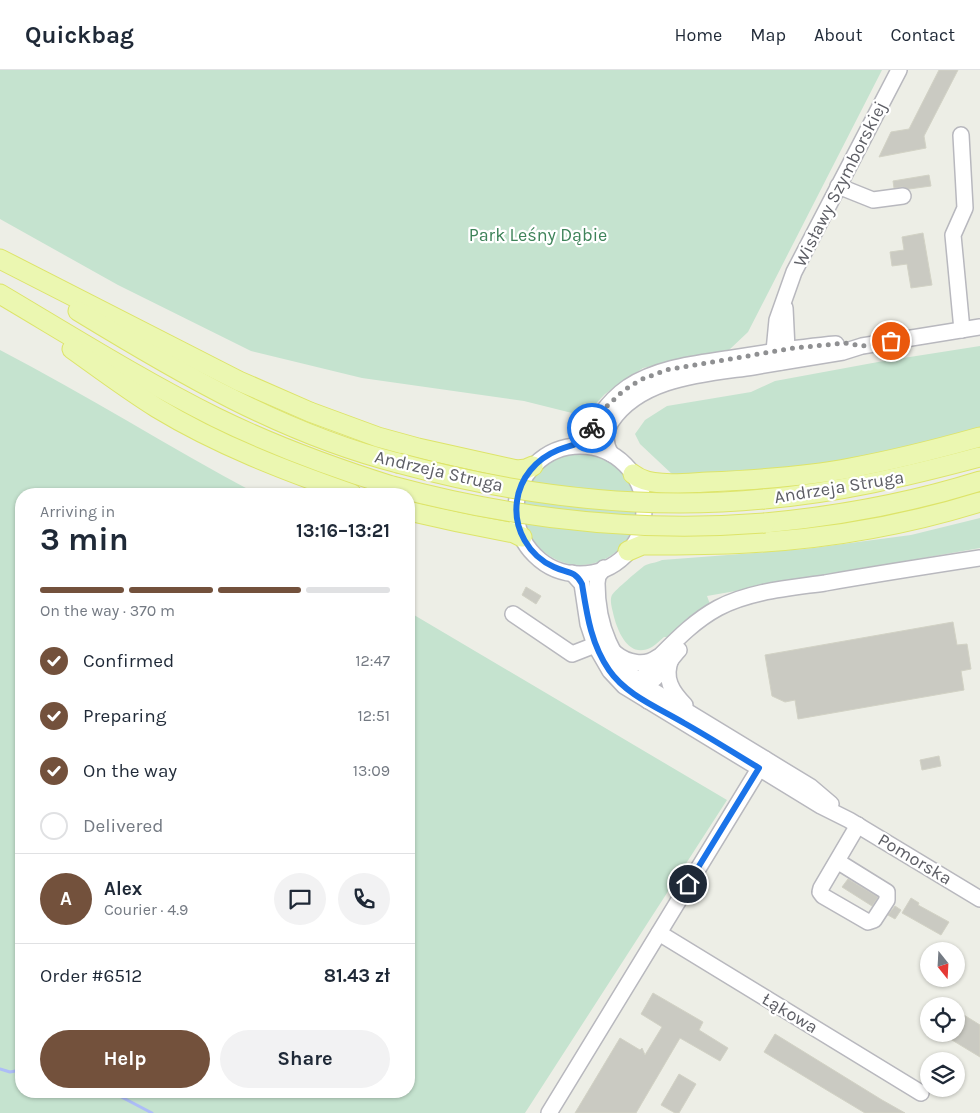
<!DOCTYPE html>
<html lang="en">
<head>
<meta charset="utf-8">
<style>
  :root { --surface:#fff; --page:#f2f2f3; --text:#1f2937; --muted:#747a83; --line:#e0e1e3; --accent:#73513c }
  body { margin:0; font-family:Karla,sans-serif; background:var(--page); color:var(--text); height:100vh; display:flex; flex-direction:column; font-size:19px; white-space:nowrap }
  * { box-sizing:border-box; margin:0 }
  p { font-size:16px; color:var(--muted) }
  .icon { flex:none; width:28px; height:28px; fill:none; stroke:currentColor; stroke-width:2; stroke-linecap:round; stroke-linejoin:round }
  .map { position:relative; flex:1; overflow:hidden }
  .sheet { position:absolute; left:15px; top:418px; width:400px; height:610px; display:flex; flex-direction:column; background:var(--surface); border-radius:20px; box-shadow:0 1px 4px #0004 }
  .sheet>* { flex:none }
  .needle { width:32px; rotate:162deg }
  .fabs { position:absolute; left:920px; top:872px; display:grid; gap:10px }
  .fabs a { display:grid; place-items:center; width:45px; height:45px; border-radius:50%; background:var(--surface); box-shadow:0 1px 4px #0004; font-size:25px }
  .pin { position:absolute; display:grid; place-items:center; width:42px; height:42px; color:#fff; margin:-21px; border:2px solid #fff; border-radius:50%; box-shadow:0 1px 5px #0007 }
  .courier { position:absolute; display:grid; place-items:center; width:50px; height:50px; margin:-25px; border:4px solid #1a73e8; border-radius:50%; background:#fff; color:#222; box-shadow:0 1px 6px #0007 }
  .headline em { font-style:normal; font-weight:700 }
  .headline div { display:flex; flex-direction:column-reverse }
  .headline { display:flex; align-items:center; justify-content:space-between; height:85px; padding:0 25px }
  h1 { font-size:32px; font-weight:700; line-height:38px }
  .bar { display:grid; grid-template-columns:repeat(4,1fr); gap:8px 5px; align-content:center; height:60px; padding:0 25px }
  .bar i { height:6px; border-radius:4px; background:var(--line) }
  .bar .current { background:var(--accent) }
  .bar p { grid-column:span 4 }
  .line { display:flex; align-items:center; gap:12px; padding:0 25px; border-top:1px solid var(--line) }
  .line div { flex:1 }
  .round { display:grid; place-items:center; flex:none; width:52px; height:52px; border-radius:26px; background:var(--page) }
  ol { padding:0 25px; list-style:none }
  li { display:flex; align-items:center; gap:15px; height:55px }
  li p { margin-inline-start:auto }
  li .icon { padding:5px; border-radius:50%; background:var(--accent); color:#fff; stroke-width:4 }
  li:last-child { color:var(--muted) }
  li i { width:28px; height:28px; border:2px solid var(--line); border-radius:50% }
  .button { display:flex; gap:10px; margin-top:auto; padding:10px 25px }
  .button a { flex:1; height:58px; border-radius:30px; background:var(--accent); color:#fff; font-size:20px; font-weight:700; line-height:58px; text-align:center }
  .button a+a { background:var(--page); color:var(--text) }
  header { display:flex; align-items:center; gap:30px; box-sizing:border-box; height:70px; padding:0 25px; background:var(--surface); border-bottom:1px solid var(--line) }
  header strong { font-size:24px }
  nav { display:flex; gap:28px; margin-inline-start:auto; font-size:18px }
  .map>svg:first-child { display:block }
  .green { fill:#c5e3cf }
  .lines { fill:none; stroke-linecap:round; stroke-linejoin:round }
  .stream { stroke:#adbdf7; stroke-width:3 }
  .building { fill:#cacac2; stroke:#d2d2c5 }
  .minor-casing { stroke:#b8b8be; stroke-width:18 }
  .major-casing { stroke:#dde469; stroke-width:21 }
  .minor { stroke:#fff; stroke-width:15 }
  .major { stroke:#ebf7b1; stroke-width:19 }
  .major-bridge-casing { stroke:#dde469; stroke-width:21; stroke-linecap:butt }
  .major-bridge { stroke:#ebf7b1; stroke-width:19 }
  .done { stroke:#8f9092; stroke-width:5; stroke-dasharray:0 9 }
  .route { stroke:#1a73e8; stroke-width:6 }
  .labels { text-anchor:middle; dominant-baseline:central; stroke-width:4.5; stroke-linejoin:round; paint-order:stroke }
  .street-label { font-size:18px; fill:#5d5e65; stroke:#fff }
  .park-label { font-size:18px; fill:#3e8359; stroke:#fff }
</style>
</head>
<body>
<header>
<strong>Quickbag</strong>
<nav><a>Home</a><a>Map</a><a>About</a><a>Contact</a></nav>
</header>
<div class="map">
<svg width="980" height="1043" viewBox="0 0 980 1043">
  <rect width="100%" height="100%" fill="#edeee6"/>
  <g class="green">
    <polygon points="0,0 882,0 748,262 729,280 643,298 605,324 584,346 524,331 362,308 251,281 118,215 0,149"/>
    <polygon points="980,276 980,359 901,381 804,399 673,405 640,374 635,364 645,350 667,336 751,322 775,311 878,292"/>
    <path d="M0,280C87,325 170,378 257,424H21V1021H409V542L727,730L525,1043H0Z"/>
    <circle cx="580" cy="439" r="56"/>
    <path d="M980,448V478L707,526L711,537L670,570L667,567H664C660,570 657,574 652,577C630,589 619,565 614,547C613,541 609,531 612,525C615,520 639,500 644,496C649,493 656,493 662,490L805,479L911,465Z"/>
  </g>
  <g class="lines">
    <g class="stream">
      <polyline points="0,999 10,1002 21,1000"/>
      <polyline points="110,1021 152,1043"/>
    </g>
  </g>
  <g class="building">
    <polygon points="939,0 958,0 924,66 926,78 879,87 891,62 909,59"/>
    <polygon points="929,105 931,116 909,119 902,117 894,118 893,111"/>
    <polygon points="923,163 932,215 911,218 907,194 892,196 890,182 904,180 902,167"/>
    <polygon points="526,517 541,526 536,534 522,525"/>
    <polygon points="953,552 957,575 967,574 971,599 961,601 964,620 798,649 795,630 785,632 772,626 765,585"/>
    <polygon points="939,686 941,696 922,700 920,690"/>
    <polygon points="848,809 878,827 872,836 842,817"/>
    <polygon points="911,828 919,833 918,835 949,852 941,865 902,843"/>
    <polygon points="895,836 901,840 895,849 888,845"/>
    <polygon points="653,923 703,952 699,960 728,978 720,991 680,968 636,1043 575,1043 620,968 640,980 642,978 645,985 662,957 641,944"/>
    <polygon points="956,940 980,955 980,987 942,964 956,964"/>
    <polygon points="775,964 882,1030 905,1043 865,1043 830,1022 764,982"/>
    <polygon points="679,1004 696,1014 679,1043 675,1043 661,1035"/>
  </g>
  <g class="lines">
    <defs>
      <g id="minor">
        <polyline points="961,65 965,138 953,165 962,260"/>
        <polyline points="838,116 873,130 903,126"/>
        <polyline points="785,287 787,279 785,238"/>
        <polyline points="781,292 776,287 774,281 777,250 794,202 899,0"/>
        <path d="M572,376C588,371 592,357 601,344C609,333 618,324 628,317C657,298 693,294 726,289C763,283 799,277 836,274"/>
        <circle cx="580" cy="440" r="64"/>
        <path d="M611,384C604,373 605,362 611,352C641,307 705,304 753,297C783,292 813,287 843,282L862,276L980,257"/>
        <path d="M604,498L598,506L597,513C597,554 611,594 647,617L811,717L831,734"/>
        <polyline points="572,503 582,514 588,554 595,575 610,601 624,616 821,736 849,750 980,829"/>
        <polyline points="513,544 572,584 595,575"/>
        <path d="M615,583C627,593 645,597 658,587"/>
        <path d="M671,589C663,608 672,622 685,635"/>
        <path d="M637,618C655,615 667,593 679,580"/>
        <path d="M648,631C634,616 645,601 657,589C676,570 694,551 718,538C750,521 790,518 825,513C877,504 928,496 980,488"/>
        <polyline points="837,791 887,822 887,830 874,850 868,852 823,826 820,822 821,818 858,755"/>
        <polyline points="659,863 921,1023"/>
        <polyline points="549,1043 765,689"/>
      </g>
      <g id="major">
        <polyline points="0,189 239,311 310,342 378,367 418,378 517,400 526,399 533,396"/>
        <path d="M0,224C71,266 141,310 215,347C272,375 331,397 392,416"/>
        <path d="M78,241C178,302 283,364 398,393"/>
        <path d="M72,279C100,299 128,320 157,338C218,375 286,401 352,424"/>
        <path d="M633,404C650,418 685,413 707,412C755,410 803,407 850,398C894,390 937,379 980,367"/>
        <path d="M764,429C837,423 909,406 980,387"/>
        <polyline points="409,441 458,452 514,463 522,467"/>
        <path d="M765,453C838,446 910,433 980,411"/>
        <path d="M628,481L642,475C677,475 713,475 748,473C826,469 906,455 980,432"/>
      </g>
    </defs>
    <use href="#minor" class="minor-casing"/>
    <use href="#major" class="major-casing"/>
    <use href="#minor" class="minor"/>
    <use href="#major" class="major"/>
    <defs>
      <g id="major-bridge">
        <path d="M398,393C516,425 641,441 764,429"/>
        <path d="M392,416C514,449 639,463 765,453"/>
      </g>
    </defs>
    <use href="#major-bridge" class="major-bridge-casing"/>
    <use href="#major-bridge" class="major-bridge"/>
  </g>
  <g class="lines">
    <polyline class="done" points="592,358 605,338 623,321 640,310 666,300 794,278 845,273 862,276 891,271"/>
    <path class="route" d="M592,358C582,376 575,373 558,380C536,389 520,408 517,431C513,459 529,486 554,497C566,503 575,500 582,514C587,545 591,574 609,600C626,625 659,638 684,653C709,667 734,683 759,698L688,814"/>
  </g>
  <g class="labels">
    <g class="street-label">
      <text transform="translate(840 114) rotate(-63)">Wisławy Szymborskiej</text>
      <text transform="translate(439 401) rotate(13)">Andrzeja Struga</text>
      <text transform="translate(839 417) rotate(-9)">Andrzeja Struga</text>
      <text transform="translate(915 789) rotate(31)">Pomorska</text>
      <text transform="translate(790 943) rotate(31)">Łąkowa</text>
    </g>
    <g class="park-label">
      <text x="538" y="165">Park Leśny Dąbie</text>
    </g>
  </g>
</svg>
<div class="fabs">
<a><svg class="needle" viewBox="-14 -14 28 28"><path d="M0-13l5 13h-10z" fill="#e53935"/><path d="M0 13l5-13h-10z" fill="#747a83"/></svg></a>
<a><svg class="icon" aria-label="locate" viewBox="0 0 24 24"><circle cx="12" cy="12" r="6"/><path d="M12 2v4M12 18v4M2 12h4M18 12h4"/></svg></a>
<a><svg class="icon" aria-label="layers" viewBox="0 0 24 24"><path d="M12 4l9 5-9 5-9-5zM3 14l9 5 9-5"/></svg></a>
</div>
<div class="pin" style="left:891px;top:271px;background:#ea580c"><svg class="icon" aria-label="bag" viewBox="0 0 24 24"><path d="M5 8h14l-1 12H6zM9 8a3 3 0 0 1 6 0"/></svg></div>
<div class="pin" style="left:688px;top:814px;background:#1f2937"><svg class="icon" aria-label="home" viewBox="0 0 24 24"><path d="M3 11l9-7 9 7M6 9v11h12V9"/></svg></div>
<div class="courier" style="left:592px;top:358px"><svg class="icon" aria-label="bike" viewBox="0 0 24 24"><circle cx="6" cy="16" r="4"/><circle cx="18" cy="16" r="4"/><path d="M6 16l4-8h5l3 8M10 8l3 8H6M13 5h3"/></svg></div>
<section class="sheet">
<div class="headline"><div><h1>3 min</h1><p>Arriving in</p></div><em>13:16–13:21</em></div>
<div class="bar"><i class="current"></i><i class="current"></i><i class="current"></i><i></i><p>On the way · 370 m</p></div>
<ol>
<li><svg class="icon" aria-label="check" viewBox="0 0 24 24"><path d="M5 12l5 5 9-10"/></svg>Confirmed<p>12:47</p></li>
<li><svg class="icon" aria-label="check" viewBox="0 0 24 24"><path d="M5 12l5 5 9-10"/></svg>Preparing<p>12:51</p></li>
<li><svg class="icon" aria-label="check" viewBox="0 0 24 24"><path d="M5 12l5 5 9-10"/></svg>On the way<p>13:09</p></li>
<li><i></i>Delivered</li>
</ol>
<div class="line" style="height:90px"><b class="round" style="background:var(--accent);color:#fff">A</b><div><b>Alex</b><p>Courier · 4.9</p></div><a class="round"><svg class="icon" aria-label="chat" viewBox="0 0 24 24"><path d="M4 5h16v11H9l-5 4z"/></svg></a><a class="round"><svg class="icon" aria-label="phone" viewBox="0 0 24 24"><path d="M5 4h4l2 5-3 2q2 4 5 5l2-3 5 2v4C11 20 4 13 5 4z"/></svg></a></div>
<div class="line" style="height:65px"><div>Order #6512</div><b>81.43 zł</b></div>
<div class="button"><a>Help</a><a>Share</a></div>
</section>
</div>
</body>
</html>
